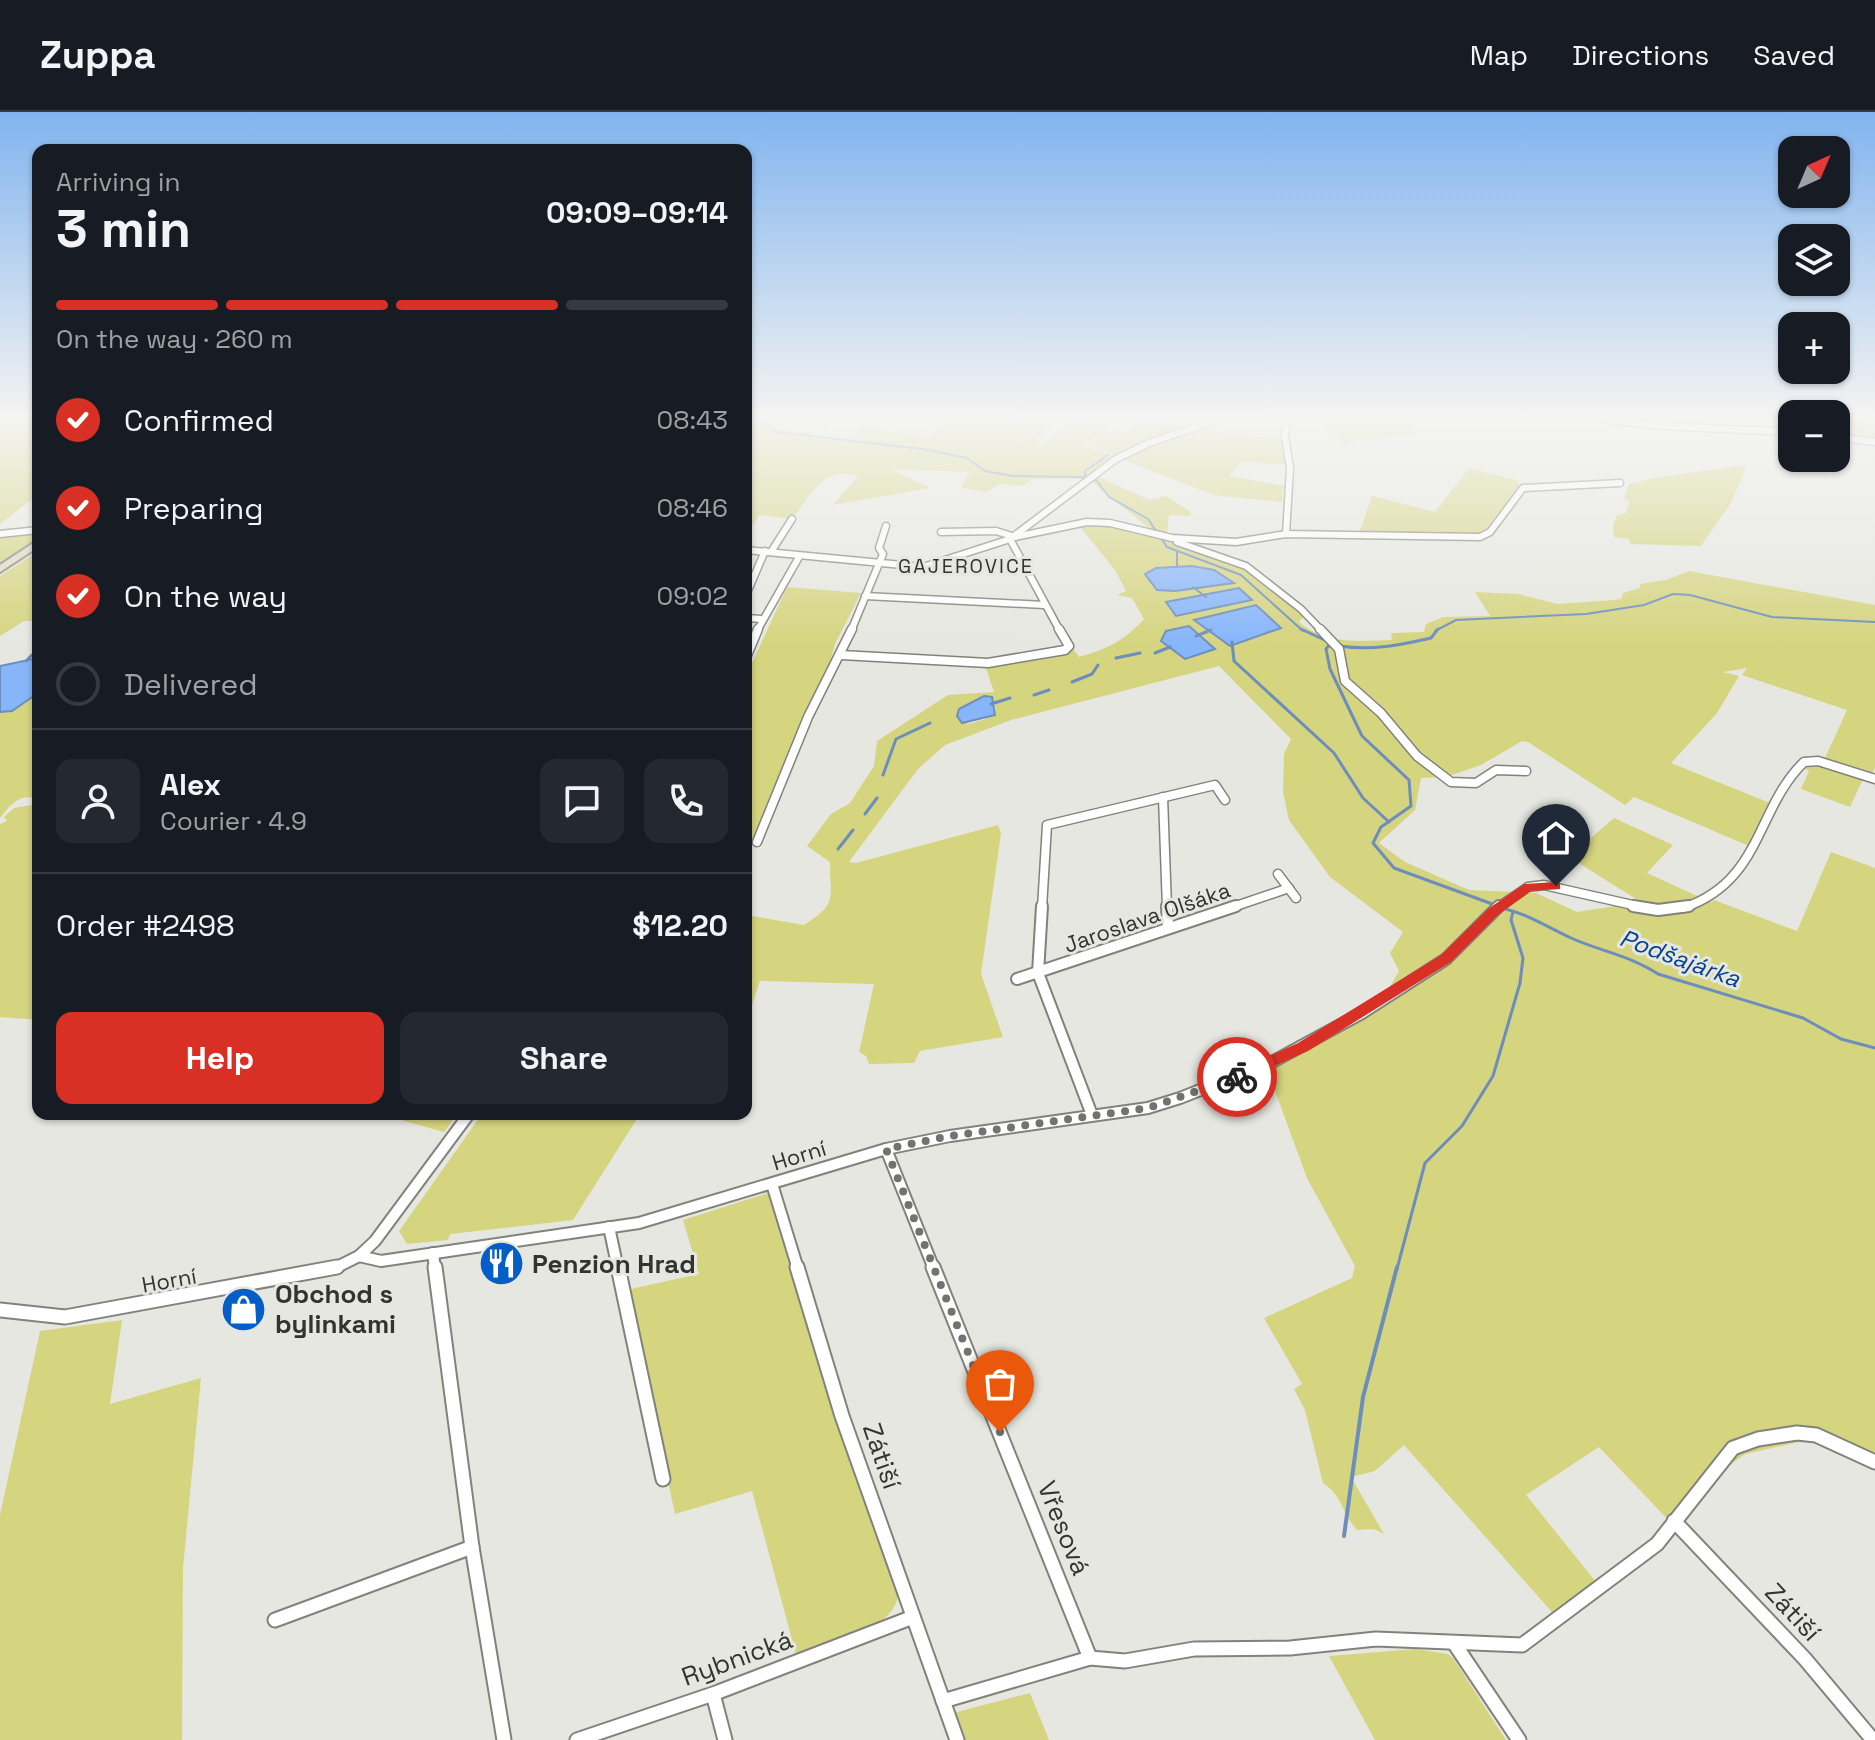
<!DOCTYPE html>
<html lang="en">
<head>
<meta charset="utf-8">
<style>
  :root { --surface:#171b24; --page:#242831; --text:#f1f3f6; --muted:#9ea1a6; --line:#363941; --accent:#d93025 }
  body { margin:0; font-family:"Space Grotesk",sans-serif; background:var(--page); color:var(--text); height:100vh; display:flex; flex-direction:column; font-size:30px; white-space:nowrap }
  * { box-sizing:border-box; margin:0 }
  p { font-size:26px; color:var(--muted) }
  .icon { flex:none; width:44px; height:44px; fill:none; stroke:currentColor; stroke-width:2; stroke-linecap:round; stroke-linejoin:round }
  .map { position:relative; flex:1; overflow:hidden }
  .sheet { position:absolute; left:32px; top:32px; width:720px; height:976px; display:flex; flex-direction:column; background:var(--surface); border-radius:16px; box-shadow:0 2px 6px #0004 }
  .sheet>* { flex:none }
  .needle { width:52px; rotate:44deg }
  .fabs { position:absolute; left:1778px; top:24px; display:grid; gap:16px }
  .fabs a { display:grid; place-items:center; width:72px; height:72px; border-radius:16px; background:var(--surface); box-shadow:0 2px 6px #0004; font-size:40px }
  .pin { position:absolute; display:grid; place-items:center; width:68px; height:68px; color:#fff; margin:-82px -34px; border-radius:50% 50% 50% 0; rotate:-45deg; box-shadow:0 0 8px #0007 }
  .pin .icon { rotate:45deg }
  .courier { position:absolute; display:grid; place-items:center; width:80px; height:80px; margin:-40px; border:6px solid #d93025; border-radius:50%; background:#fff; color:#222; box-shadow:0 2px 10px #0007 }
  .summary em { font-style:normal; font-weight:700 }
  .summary div { display:flex; flex-direction:column-reverse }
  .summary { display:flex; align-items:center; justify-content:space-between; height:136px; padding:0 24px }
  h1 { font-size:52px; font-weight:700; line-height:60px }
  .bar { display:grid; grid-template-columns:repeat(4,1fr); gap:12px 8px; align-content:center; height:96px; padding:0 24px }
  .bar i { height:10px; border-radius:6px; background:var(--line) }
  .bar .active { background:var(--accent) }
  .bar p { grid-column:span 4 }
  .line { display:flex; align-items:center; gap:20px; padding:0 24px; border-top:2px solid var(--line) }
  .line div { flex:1 }
  .round { display:grid; place-items:center; flex:none; width:84px; height:84px; border-radius:16px; background:var(--page) }
  ol { padding:0 24px; list-style:none }
  li { display:flex; align-items:center; gap:24px; height:88px }
  li p { margin-inline-start:auto }
  li .icon { padding:8px; border-radius:50%; background:var(--accent); color:#fff; stroke-width:4 }
  li:last-child { color:var(--muted) }
  li i { width:44px; height:44px; border:4px solid var(--line); border-radius:50% }
  .cta { display:flex; gap:16px; margin-top:auto; padding:16px 24px }
  .cta a { flex:1; height:92px; border-radius:16px; background:var(--accent); color:#fff; font-size:32px; font-weight:700; line-height:92px; text-align:center }
  .cta a+a { background:var(--page); color:var(--text) }
  header { display:flex; align-items:center; gap:48px; box-sizing:border-box; height:112px; padding:0 40px; background:var(--surface); border-bottom:2px solid var(--line) }
  header strong { font-size:38px }
  nav { display:flex; gap:44px; margin-inline-start:auto; font-size:28px }
  .map>svg:first-child { display:block }
  .green { fill:#d5d47f; fill-rule:evenodd }
  .water { fill:#86b5fa; stroke:#6d8ebd; stroke-width:2 }
  .lines { fill:none; stroke-linecap:round; stroke-linejoin:round }
  .stream-far2 { stroke:#6d8ebd; stroke-width:2 }
  .stream-far1 { stroke:#6d8ebd; stroke-width:3 }
  .stream { stroke:#6d8ebd; stroke-width:4 }
  .street-far3-casing { stroke:#82827d; stroke-width:9 }
  .street-far2-casing { stroke:#82827d; stroke-width:11 }
  .street-far1-casing { stroke:#82827d; stroke-width:14 }
  .street-casing { stroke:#82827d; stroke-width:17 }
  .secondary-casing { stroke:#82827d; stroke-width:4 }
  .street-far3 { stroke:#fff; stroke-width:6 }
  .street-far2 { stroke:#fff; stroke-width:8 }
  .street-far1 { stroke:#fff; stroke-width:10 }
  .street { stroke:#fff; stroke-width:13 }
  .secondary { fill:#dddcc3; fill-rule:evenodd }
  .route { fill:#d93025 }
  .done { stroke:#72726e; stroke-width:8; stroke-dasharray:0 14.4 }
  .labels { text-anchor:middle; dominant-baseline:central; stroke-width:6; stroke-linejoin:round; paint-order:stroke }
  .far-neighbourhood-label { font-size:20px; letter-spacing:2px; fill:#333330; stroke:#e7e7e1 }
  .street-label { font-size:22px; fill:#333330; stroke:#e7e7e1 }
  .water-label { font-size:24px; font-style:italic; fill:#034391; stroke:#e7e7e1 }
  .near-poi-label { font-size:26px; font-weight:bold; fill:#333330; stroke:#e7e7e1; text-anchor:start }
  .near-street-label { font-size:26px; fill:#333330; stroke:#e7e7e1 }
</style>
</head>
<body>
<header>
<strong>Zuppa</strong>
<nav><a>Map</a><a>Directions</a><a>Saved</a></nav>
</header>
<div class="map">
<svg width="1875" height="1628" viewBox="0 0 1875 1628">
  <rect width="100%" height="100%" fill="#e7e7e1"/>
  <g class="green">
    <polygon points="0,306 38,306 38,382 0,412"/>
    <path d="M746,306H765L779,318L812,320L808,326L847,330L863,314L924,325L929,324L946,306H1064L1034,327L1043,331C1070,311 1077,301 1112,311L1083,334L1113,344L1085,367H1032L1023,374L999,372L987,380L961,376L970,360L891,357L930,376L833,393L858,364C823,353 812,382 792,407L759,403L746,425Z"/>
    <polygon points="1316,306 1409,306 1415,321 1343,331"/>
    <polygon points="1610,306 1792,306 1792,316 1643,312"/>
    <polygon points="1836,306 1875,306 1875,327 1836,322"/>
    <polygon points="1143,308 1184,315 1116,344 1087,333 1102,322 1130,318"/>
    <polygon points="1194,318 1282,327 1287,353 1243,349 1229,364 1284,374 1282,390 1214,383 1121,347"/>
    <polygon points="1739,354 1746,356 1731,391 1701,434 1631,432 1629,427 1614,425 1613,414 1617,403 1626,401 1629,389 1624,386 1629,372 1658,365"/>
    <polygon points="1469,356 1519,369 1518,377 1482,421 1359,422 1372,384 1435,400"/>
    <path d="M1099,365L1149,388L1166,384L1191,400L1190,404L1169,403L1167,422L1248,454L1305,504L1299,510C1326,533 1358,529 1392,528L1391,521L1424,520L1426,512L1443,505L1490,504L1475,480L1518,482L1558,492L1613,488L1621,487L1623,481L1640,476V472L1666,468L1689,459L1875,493V655L1872,663L1825,646L1847,598L1742,563L1747,556L1723,560L1739,564L1717,601L1671,651L1770,691L1749,734L1634,685L1625,693L1528,630L1522,629L1481,653L1449,664L1422,643L1376,590L1374,593L1441,665L1421,666L1415,698L1379,731L1405,750L1469,778L1536,781L1577,800L1641,790L1569,745L1614,706L1673,733L1647,761L1710,790L1714,788L1797,819L1831,740L1875,756V1355L1813,1327L1745,1342L1715,1364L1673,1413L1599,1335L1526,1383L1596,1470L1552,1500L1404,1333L1375,1359L1351,1365L1384,1422L1374,1417L1357,1418C1342,1401 1342,1383 1323,1371L1305,1298L1294,1277L1302,1272L1264,1206L1352,1166L1355,1154L1307,1066L1267,957L1375,901L1399,859L1390,841L1403,820L1330,765L1289,708L1283,680L1284,642L1291,627L1219,554L1011,608L945,633L918,657L849,750L856,751L998,713L1001,721L981,862L1003,925L920,939L914,951L869,952L866,944L859,940L874,872L760,869L746,911V803L804,813C838,791 830,788 830,750L807,734L831,702L850,691L874,654L877,629L948,583L994,580L985,553L1022,549L1074,538L1079,545C1107,537 1124,529 1144,507L1132,486L1117,483L1126,479L1115,458L1077,411H1105L1146,420L1150,417L1092,370ZM1238,476L1251,488L1177,504L1166,491ZM992,585L996,598L986,607L968,612L957,604L958,597Z"/>
    <polygon points="38,421 38,428 0,454 0,424"/>
    <polygon points="38,439 38,509 24,509 0,524 0,464"/>
    <polygon points="787,475 861,481 835,532 828,557 746,745 746,564"/>
    <path d="M38,581V688C21,679 10,693 0,706V600L12,599Z"/>
    <polygon points="1813,651 1863,667 1850,695 1801,677 1809,659 1803,655"/>
    <polygon points="38,692 38,908 0,905 0,712 7,709 4,705 14,696"/>
    <polygon points="379,1002 457,1002 444,1020"/>
    <polygon points="482,1002 640,1002 573,1108 450,1122 448,1128 407,1132 399,1119"/>
    <path d="M771,1080L898,1485C889,1521 828,1533 797,1546L752,1379L675,1402L626,1178L699,1162L683,1108Z"/>
    <polygon points="122,1208 110,1292 201,1266 183,1456 182,1628 0,1628 0,1403 40,1219"/>
    <polygon points="1415,1537 1448,1542 1453,1546 1506,1628 1375,1628 1329,1544"/>
    <polygon points="1030,1581 1049,1628 963,1628 953,1601"/>
  </g>
  <g class="water">
    <polygon points="1192,454 1214,458 1234,471 1175,479 1157,478 1145,462 1156,456"/>
    <polygon points="1239,476 1252,488 1176,504 1166,490"/>
    <polygon points="1256,493 1281,516 1230,534 1194,508"/>
    <polygon points="1189,514 1215,537 1185,547 1161,529 1166,519"/>
    <polygon points="38,546 38,581 12,599 0,600 0,554"/>
    <polygon points="984,584 992,585 995,603 962,611 957,604 959,597"/>
  </g>
  <g class="lines">
    <g class="stream-far2">
      <polyline points="758,306 776,320 922,337 967,346 985,359 1013,364 1088,365 1097,369 1109,385 1148,407 1167,435 1241,463 1303,519"/>
      <polyline points="1085,365 1085,359 1108,343"/>
      <polyline points="1177,440 1177,455"/>
      <polyline points="1193,475 1206,485"/>
      <polyline points="1435,519 1456,508 1586,502 1644,493 1673,482 1690,483 1772,505 1875,510"/>
    </g>
    <g class="stream-far1">
      <polyline points="1301,517 1331,531 1326,537 1330,557 1362,624 1409,668 1411,694 1381,715 1373,731 1394,756 1495,793"/>
      <polyline points="1196,524 1211,518"/>
      <polyline points="1232,530 1234,549 1334,641 1363,686 1389,710"/>
      <path d="M1340,534C1371,539 1401,533 1431,526L1438,517"/>
      <polyline points="1155,541 1170,535"/>
      <polyline points="1116,546 1140,541"/>
      <polyline points="26,549 38,537"/>
      <polyline points="1072,570 1092,562 1098,553"/>
      <polyline points="1034,583 1049,578"/>
      <polyline points="991,592 1010,586"/>
      <polyline points="883,663 896,627 930,611"/>
      <polyline points="865,702 877,686"/>
      <polyline points="838,737 853,718"/>
      <path d="M1502,796C1530,803 1545,814 1571,826C1600,839 1631,844 1658,862L1803,906L1841,927L1875,936"/>
      <polyline points="1397,1157 1425,1051 1462,1014 1493,964 1520,871 1523,846 1511,808 1513,800"/>
    </g>
    <polyline class="stream" points="1344,1424 1363,1285 1397,1155"/>
    <defs>
      <g id="street-far3">
        <polyline points="812,306 823,311"/>
        <polyline points="1593,306 1661,314 1792,320"/>
        <polyline points="1836,325 1875,330"/>
        <polyline points="941,420 996,419 1015,425 1087,410 1110,411 1172,426 1236,430 1286,422 1480,425 1490,420 1523,376 1620,371"/>
        <polyline points="0,422 38,418"/>
        <polyline points="1286,422 1290,356 1285,324 1287,306"/>
        <polyline points="1010,427 1060,519"/>
        <polyline points="1177,430 1246,454 1301,497 1322,519"/>
        <polyline points="746,438 923,455 1010,427 1116,347 1149,331 1223,306"/>
        <polyline points="771,440 792,407"/>
        <polyline points="746,483 765,439"/>
        <polyline points="865,484 1044,493"/>
        <polyline points="746,506 762,507"/>
        <polyline points="757,519 799,445"/>
        <polyline points="851,519 883,442 879,436 886,414"/>
      </g>
      <g id="street-far2">
        <polyline points="1320,517 1339,537 1345,569 1381,601 1417,644 1451,670 1476,671 1496,658 1526,659"/>
        <polyline points="841,543 988,551 1065,538 1069,534 1059,517"/>
        <polyline points="746,546 758,517"/>
        <polyline points="1163,685 1167,796"/>
        <polyline points="757,730 808,605 852,517"/>
        <polyline points="1278,762 1296,786"/>
        <polyline points="1042,796 1047,713 1215,673 1225,688"/>
        <polyline points="1230,796 1289,776"/>
        <polyline points="1497,796 1528,775 1544,773 1646,796"/>
        <path d="M1683,796C1762,770 1756,696 1804,650L1818,649L1875,667"/>
      </g>
      <g id="street-far1">
        <polyline points="1042,794 1038,861 1092,1003"/>
        <polyline points="1167,794 1168,816"/>
        <polyline points="1633,794 1658,798 1689,794"/>
        <polyline points="1017,867 1236,794"/>
        <polyline points="886,1037 934,1157"/>
        <polyline points="772,1072 798,1157"/>
        <polyline points="609,1115 618,1157"/>
        <polyline points="433,1141 435,1157"/>
        <polyline points="359,1144 381,1149 639,1111 886,1037 950,1024 1148,996 1180,986 1274,949 1362,901 1446,847 1499,794"/>
        <polyline points="333,1157 359,1144 375,1129 469,1002"/>
      </g>
      <g id="street">
        <polyline points="435,1155 472,1435 504,1628"/>
        <polyline points="618,1155 663,1367"/>
        <polyline points="797,1155 842,1304 957,1628"/>
        <polyline points="933,1155 1090,1546"/>
        <polyline points="0,1198 65,1205 337,1155"/>
        <polyline points="1674,1409 1805,1547 1873,1628"/>
        <polyline points="275,1508 472,1435"/>
        <polyline points="1454,1531 1519,1628"/>
        <polyline points="713,1582 725,1628"/>
        <polyline points="943,1589 1090,1546 1125,1549 1194,1537 1290,1536 1376,1527 1522,1533 1657,1432 1733,1336 1758,1327 1797,1321 1816,1323 1875,1350"/>
        <polyline points="577,1628 713,1582 913,1505"/>
      </g>
      <polygon id="secondary" points="38,428 38,435 0,460 0,453"/>
    </defs>
    <use href="#street-far3" class="street-far3-casing"/>
    <use href="#street-far2" class="street-far2-casing"/>
    <use href="#street-far1" class="street-far1-casing"/>
    <use href="#street" class="street-casing"/>
    <use href="#secondary" class="secondary-casing"/>
    <use href="#street-far3" class="street-far3"/>
    <use href="#street-far2" class="street-far2"/>
    <use href="#street-far1" class="street-far1"/>
    <use href="#street" class="street"/>
    <use href="#secondary" class="secondary"/>
  </g>
  <linearGradient id="sky" x2="0" y2="1"><stop stop-color="#81b4ef"/><stop offset="0.57" stop-color="#f4f4f2"/><stop offset="1" stop-color="#f4f4f2" stop-opacity="0"/></linearGradient>
  <rect width="1875" height="534" fill="url(#sky)"/>
  <polygon class="route" points="1556,770 1560,771 1560,777 1531,779 1498,803 1451,850 1308,939 1242,969 1232,969 1232,961 1298,931 1441,843 1488,797 1524,772"/>
  <g class="lines">
    <polyline class="done" points="1000,1320 886,1037 950,1024 1148,996 1237,965"/>
  </g>
  <defs>
    <symbol id="restaurant-disc" viewBox="-11 -11 22 22"><circle r="9.5" fill="#045ec7" stroke="#e7e7e1"/><path d="M-5-6h1v4h1v-4h1v4h1v-4h1v5L-1.5 .5V6h-2V.5L-5-1ZM5-6V6H3V1.5H1.5Q1.5-4 5-6Z" fill="#fff"/></symbol>
    <symbol id="shop-disc" viewBox="-11 -11 22 22"><circle r="9.5" fill="#045ec7" stroke="#e7e7e1"/><path d="M-5-2.5h2.3a2.7 3.5 0 0 1 5.4 0H5L5.5 6h-11ZM-1.5-2.5h3a1.5 2.3 0 0 0-3 0Z" fill="#fff"/></symbol>
  </defs>
  <g fill-rule="evenodd">
    <use href="#restaurant-disc" x="476" y="1126" width="51" height="51"/>
    <use href="#shop-disc" x="218" y="1172" width="51" height="51"/>
  </g>
  <g class="labels">
    <g class="far-neighbourhood-label">
      <text x="966" y="454">GAJEROVICE</text>
    </g>
    <g class="street-label">
      <text transform="translate(1147 805) rotate(-19)">Jaroslava Olšáka</text>
      <text transform="translate(799 1043) rotate(-17)">Horní</text>
      <text transform="translate(169 1168) rotate(-10)">Horní</text>
    </g>
    <g class="water-label">
      <text transform="translate(1680 846) rotate(20)">Podšajárka</text>
    </g>
    <g class="near-poi-label">
      <text x="532" y="1152">Penzion Hrad</text>
      <text x="275" y="1182">Obchod s<tspan x="275" dy="30">bylinkami</tspan></text>
    </g>
    <g class="near-street-label">
      <text transform="translate(882 1344) rotate(71)">Zátiší</text>
      <text transform="translate(1064 1416) rotate(68)">Vřesová</text>
      <text transform="translate(1793 1500) rotate(47)">Zátiší</text>
      <text transform="translate(737 1546) rotate(-20)">Rybnická</text>
    </g>
  </g>
</svg>
<div class="fabs">
<a><svg class="needle" viewBox="-14 -14 28 28"><path d="M0-13l5 13h-10z" fill="#e53935"/><path d="M0 13l5-13h-10z" fill="#9ea1a6"/></svg></a>
<a><svg class="icon" aria-label="layers" viewBox="0 0 24 24"><path d="M12 4l9 5-9 5-9-5zM3 14l9 5 9-5"/></svg></a>
<a>+</a>
<a>−</a>
</div>
<div class="pin" style="left:1000px;top:1320px;background:#ea580c"><svg class="icon" aria-label="bag" viewBox="0 0 24 24"><path d="M5 8h14l-1 12H6zM9 8a3 3 0 0 1 6 0"/></svg></div>
<div class="pin" style="left:1556px;top:774px;background:#1f2937"><svg class="icon" aria-label="home" viewBox="0 0 24 24"><path d="M3 11l9-7 9 7M6 9v11h12V9"/></svg></div>
<div class="courier" style="left:1237px;top:965px"><svg class="icon" aria-label="bike" viewBox="0 0 24 24"><circle cx="6" cy="16" r="4"/><circle cx="18" cy="16" r="4"/><path d="M6 16l4-8h5l3 8M10 8l3 8H6M13 5h3"/></svg></div>
<section class="sheet">
<div class="summary"><div><h1>3 min</h1><p>Arriving in</p></div><em>09:09–09:14</em></div>
<div class="bar"><i class="active"></i><i class="active"></i><i class="active"></i><i></i><p>On the way · 260 m</p></div>
<ol>
<li><svg class="icon" aria-label="check" viewBox="0 0 24 24"><path d="M5 12l5 5 9-10"/></svg>Confirmed<p>08:43</p></li>
<li><svg class="icon" aria-label="check" viewBox="0 0 24 24"><path d="M5 12l5 5 9-10"/></svg>Preparing<p>08:46</p></li>
<li><svg class="icon" aria-label="check" viewBox="0 0 24 24"><path d="M5 12l5 5 9-10"/></svg>On the way<p>09:02</p></li>
<li><i></i>Delivered</li>
</ol>
<div class="line" style="height:144px"><a class="round"><svg class="icon" aria-label="person" viewBox="0 0 24 24"><circle cx="12" cy="8" r="4"/><path d="M4 21q1-7 8-7t8 7"/></svg></a><div><b>Alex</b><p>Courier · 4.9</p></div><a class="round"><svg class="icon" aria-label="chat" viewBox="0 0 24 24"><path d="M4 5h16v11H9l-5 4z"/></svg></a><a class="round"><svg class="icon" aria-label="phone" viewBox="0 0 24 24"><path d="M5 4h4l2 5-3 2q2 4 5 5l2-3 5 2v4C11 20 4 13 5 4z"/></svg></a></div>
<div class="line" style="height:104px"><div>Order #2498</div><b>$12.20</b></div>
<div class="cta"><a>Help</a><a>Share</a></div>
</section>
</div>
</body>
</html>
